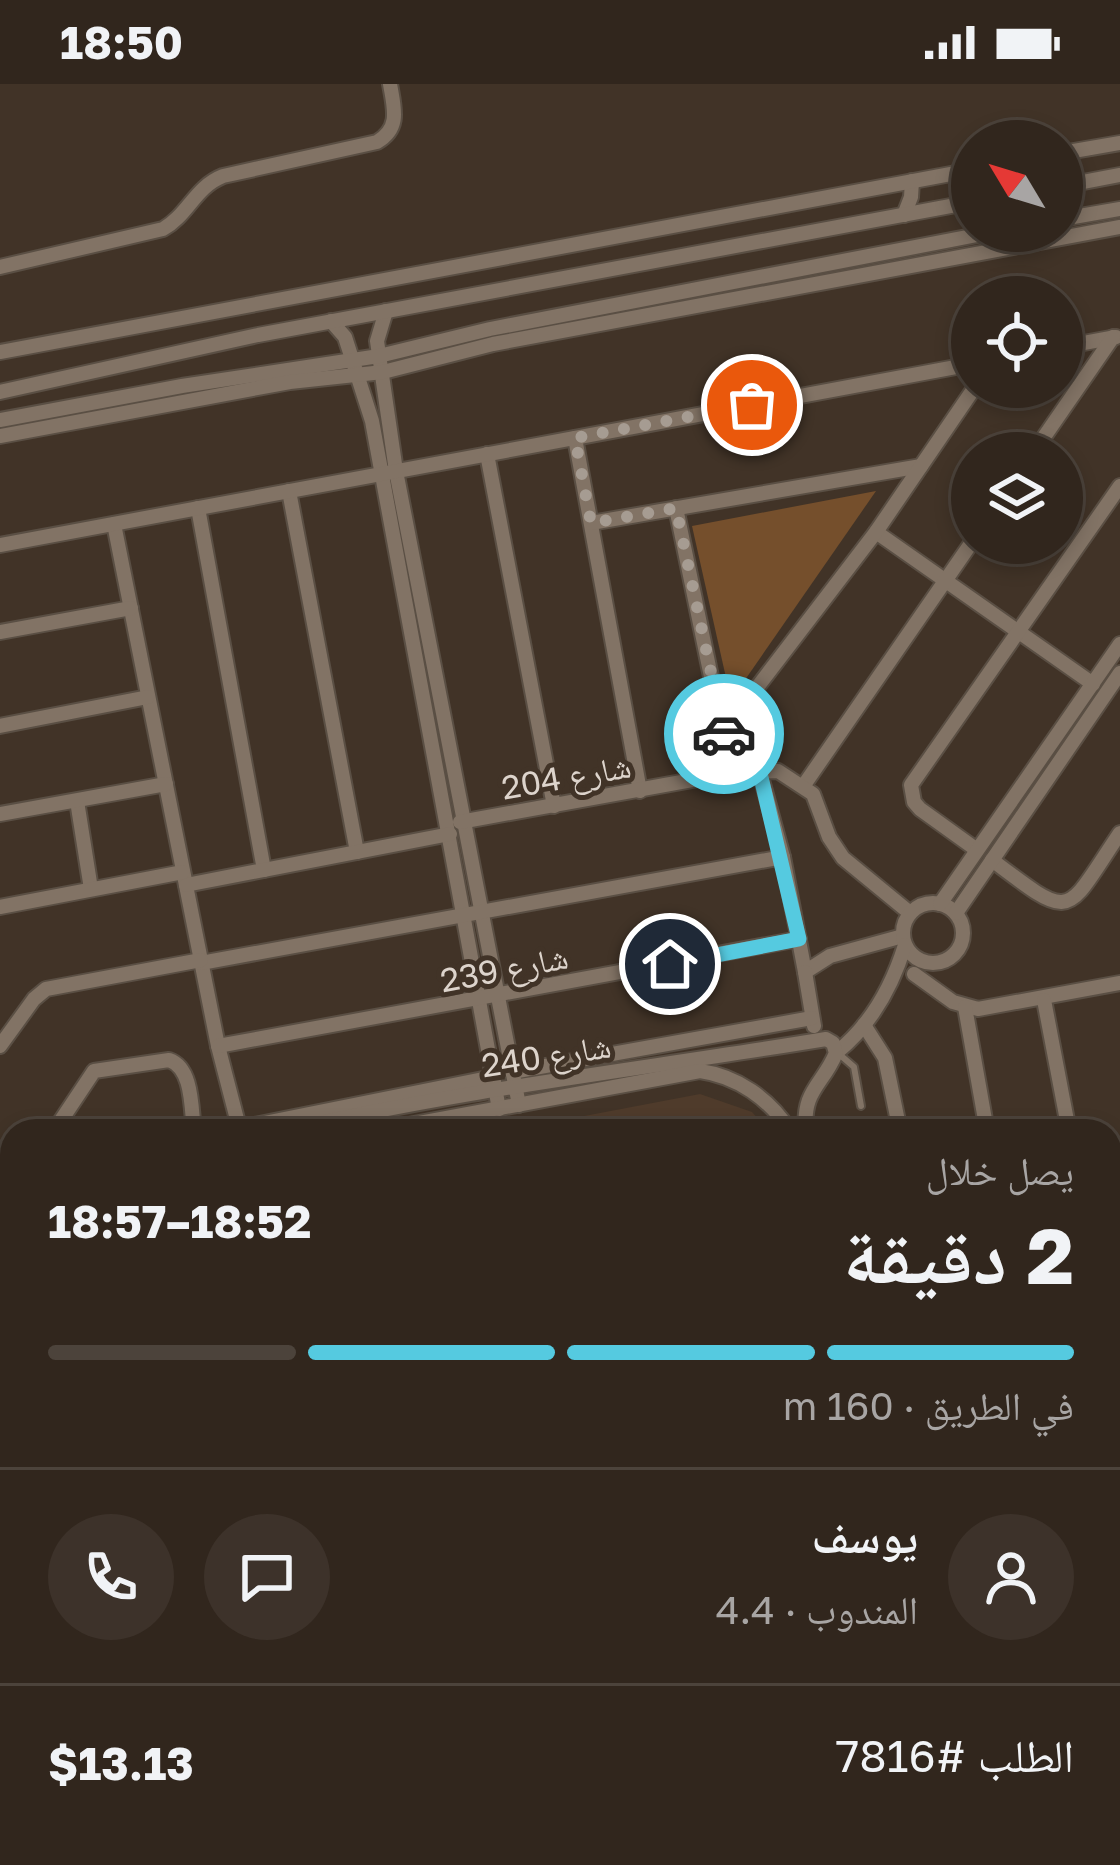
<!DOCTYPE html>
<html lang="ar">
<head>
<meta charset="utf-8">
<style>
  :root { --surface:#31261d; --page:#3d322a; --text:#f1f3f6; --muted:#a8a5a4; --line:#4c433b; --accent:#55cae0 }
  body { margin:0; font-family:"Golos Text","Noto Naskh Arabic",sans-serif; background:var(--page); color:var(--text); direction:rtl; height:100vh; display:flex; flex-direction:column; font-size:45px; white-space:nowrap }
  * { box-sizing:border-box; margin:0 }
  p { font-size:39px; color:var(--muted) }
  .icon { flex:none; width:66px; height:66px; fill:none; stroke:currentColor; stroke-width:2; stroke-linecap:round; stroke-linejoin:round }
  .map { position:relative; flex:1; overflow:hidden; direction:ltr }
  .side { position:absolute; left:0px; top:1035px; width:1122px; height:747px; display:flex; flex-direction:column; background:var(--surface); border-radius:36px 36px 0 0; box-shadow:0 6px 18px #0003,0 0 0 3px var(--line); direction:rtl }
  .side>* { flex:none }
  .needle { width:78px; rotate:308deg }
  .controls { position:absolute; left:951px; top:36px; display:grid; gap:24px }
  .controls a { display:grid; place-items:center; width:132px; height:132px; border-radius:50%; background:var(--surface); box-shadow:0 6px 18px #0003,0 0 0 3px var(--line); font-size:60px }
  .pin { position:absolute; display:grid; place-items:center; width:102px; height:102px; color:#fff; margin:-51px; border:6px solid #fff; border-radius:50%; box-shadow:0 3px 12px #0007 }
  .courier { position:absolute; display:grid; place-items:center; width:120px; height:120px; margin:-60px; border:9px solid #55cae0; border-radius:50%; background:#fff; color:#222; box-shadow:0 3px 15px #0007 }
  .headline em { font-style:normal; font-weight:700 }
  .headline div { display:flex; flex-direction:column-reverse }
  .headline { display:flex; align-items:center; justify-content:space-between; height:204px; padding:0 48px }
  h1 { font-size:78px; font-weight:700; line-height:90px }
  .bar { display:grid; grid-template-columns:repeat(4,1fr); gap:18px 12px; align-content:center; height:144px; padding:0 48px }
  .bar i { height:15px; border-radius:9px; background:var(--line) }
  .bar .on { background:var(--accent) }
  .bar p { grid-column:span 4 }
  .line { display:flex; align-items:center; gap:30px; padding:0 48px; border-top:3px solid var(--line) }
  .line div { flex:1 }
  .round { display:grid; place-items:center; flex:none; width:126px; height:126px; border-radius:63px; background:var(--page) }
  .status { display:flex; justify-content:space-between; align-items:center; height:84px; padding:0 60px; background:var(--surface); direction:ltr }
  .status svg { height:33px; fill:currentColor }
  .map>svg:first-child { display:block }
  .built { fill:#4f3b2b }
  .green { fill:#754f2c }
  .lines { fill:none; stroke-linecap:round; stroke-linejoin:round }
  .service-casing { stroke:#5a4f44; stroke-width:10 }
  .minor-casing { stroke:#5a4f44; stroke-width:18 }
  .service { stroke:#827365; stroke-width:6 }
  .minor { stroke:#827365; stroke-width:14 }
  .done { stroke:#a69c92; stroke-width:12; stroke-dasharray:0 21.6 }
  .route { stroke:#55cae0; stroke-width:15 }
  .labels { text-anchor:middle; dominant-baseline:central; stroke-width:10; stroke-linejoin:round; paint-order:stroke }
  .street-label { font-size:33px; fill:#ddd4cc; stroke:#413327 }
</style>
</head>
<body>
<div class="status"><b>18:50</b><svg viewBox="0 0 49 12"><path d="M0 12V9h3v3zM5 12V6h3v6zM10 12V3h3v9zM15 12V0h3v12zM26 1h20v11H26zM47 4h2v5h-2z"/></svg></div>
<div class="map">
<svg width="1120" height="1781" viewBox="0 0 1120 1781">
  <rect width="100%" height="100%" fill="#413327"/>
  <g class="built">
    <polygon points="700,1010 752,1028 769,1047 505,1047"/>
    <polygon points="12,1509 12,1745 0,1747 0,1511"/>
  </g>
  <polygon class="green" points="876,407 731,616 692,442"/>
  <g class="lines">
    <defs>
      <g id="service">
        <polyline points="839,970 854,983 861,1022"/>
        <polyline points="0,1514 12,1512"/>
      </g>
      <g id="minor">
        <polyline points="1062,69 1120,59"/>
        <polyline points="1062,102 1120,91"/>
        <polyline points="904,131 911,113 912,97"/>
        <polyline points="1062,135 1120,125"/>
        <path d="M0,183L163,145C188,131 195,103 223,92L377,58C401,44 394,24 390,0"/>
        <polyline points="386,227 377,257 396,387 519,1021"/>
        <polyline points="331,237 345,253 372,337 499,1025"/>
        <polyline points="1062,263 1116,253"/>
        <polyline points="0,268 972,86"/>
        <polyline points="0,308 258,251 972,118"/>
        <polyline points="0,336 182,302 379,272 490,245 998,147"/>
        <polyline points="0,352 290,298 383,288 493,260 1120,143"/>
        <polyline points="575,354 640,707"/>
        <polyline points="1033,369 1113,253"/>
        <polyline points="487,370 554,722"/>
        <polyline points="289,407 357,768"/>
        <polyline points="198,424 264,786"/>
        <polyline points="676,424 731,689"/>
        <polyline points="591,439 921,382"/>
        <polyline points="114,440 218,962 240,1047"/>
        <polyline points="876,448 1093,600"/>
        <polyline points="0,461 972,280"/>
        <polyline points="0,548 131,524"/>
        <polyline points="0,642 148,613"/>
        <polyline points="723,648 876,448 975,303"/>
        <polyline points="759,685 783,773 805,888 830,872 903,852"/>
        <polyline points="804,701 972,458"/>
        <polyline points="77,717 91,805"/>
        <polyline points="0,730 166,700"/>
        <polyline points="460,738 731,689 778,687 813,710 829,753 843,774 910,829"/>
        <polyline points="977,766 920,725 914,718 911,701 1120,402"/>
        <path d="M992,776C1075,839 1064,832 1120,749"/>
        <polyline points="186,801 450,750"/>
        <circle cx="933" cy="849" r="30"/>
        <polyline points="940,820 1120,560"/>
        <polyline points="0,823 183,788"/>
        <polyline points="956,829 1120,589"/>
        <polyline points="201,879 783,773"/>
        <polyline points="805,888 814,942"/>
        <polyline points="914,890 953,918 978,925 1120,899"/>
        <polyline points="1044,916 1069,1047"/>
        <polyline points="965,923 987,1047"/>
        <polyline points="864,941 885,974 900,1047"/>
        <polyline points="0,962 34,915 46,905 201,876"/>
        <polyline points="218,962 799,855"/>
        <path d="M836,969C871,941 892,903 905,861"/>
        <polyline points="512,988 812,934"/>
        <polyline points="240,1044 493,993"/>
        <path d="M54,1047L94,987L169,976C193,984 191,1024 194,1047"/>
        <path d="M284,1047C463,1005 645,985 826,955L833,959L836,969C823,1001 802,1006 806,1047"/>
        <path d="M376,1047L700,987C737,992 770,1015 790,1047"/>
        <polyline points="0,1198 12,1196"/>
        <polyline points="1110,1204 1120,1202"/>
        <polyline points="1110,1263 1120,1261"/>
        <polyline points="1110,1286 1120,1284"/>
        <polyline points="0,1294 12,1291"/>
        <polyline points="1110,1373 1120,1371"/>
        <polyline points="0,1382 12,1380"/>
        <polyline points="1110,1468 1120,1466"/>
        <polyline points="0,1477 12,1474"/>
        <polyline points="0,1491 12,1489"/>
        <polyline points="1110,1563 1120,1561"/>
        <polyline points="1110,1754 1120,1753"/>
        <polyline points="0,1764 12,1762"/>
        <polyline points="82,1770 84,1781"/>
        <polyline points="173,1770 175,1781"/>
        <polyline points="324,1770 343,1781"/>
        <polyline points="644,1770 646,1781"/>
        <polyline points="664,1770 666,1781"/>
        <polyline points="767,1770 769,1781"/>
        <polyline points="845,1770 848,1781"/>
        <polyline points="941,1778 998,1770"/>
        <polyline points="377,1781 434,1770"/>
        <polyline points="488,1781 543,1772 556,1781"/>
      </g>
    </defs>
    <use href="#service" class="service-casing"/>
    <use href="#minor" class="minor-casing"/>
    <use href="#service" class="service"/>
    <use href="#minor" class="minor"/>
  </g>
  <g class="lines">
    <polyline class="done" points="724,650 676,424 591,439 575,354 752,321"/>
    <polyline class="route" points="670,880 799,855 759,685 730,689 724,650"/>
  </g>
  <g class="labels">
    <g class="street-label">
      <text transform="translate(566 692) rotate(-10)">شارع 204</text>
      <text transform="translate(504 884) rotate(-11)">شارع 239</text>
      <text transform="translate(546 971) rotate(-9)">شارع 240</text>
    </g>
  </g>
</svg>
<div class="controls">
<a><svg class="needle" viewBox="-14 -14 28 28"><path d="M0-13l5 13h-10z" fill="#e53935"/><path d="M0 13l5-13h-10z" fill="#a8a5a4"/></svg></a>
<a><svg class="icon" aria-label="locate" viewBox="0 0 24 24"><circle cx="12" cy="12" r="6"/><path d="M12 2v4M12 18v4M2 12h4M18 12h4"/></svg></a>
<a><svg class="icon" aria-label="layers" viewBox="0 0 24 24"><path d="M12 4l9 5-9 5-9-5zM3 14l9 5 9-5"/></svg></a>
</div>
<div class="pin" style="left:752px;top:321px;background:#ea580c"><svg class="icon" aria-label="bag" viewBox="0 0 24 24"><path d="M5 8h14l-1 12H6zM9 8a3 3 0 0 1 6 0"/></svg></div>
<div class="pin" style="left:670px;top:880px;background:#1f2937"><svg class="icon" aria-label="home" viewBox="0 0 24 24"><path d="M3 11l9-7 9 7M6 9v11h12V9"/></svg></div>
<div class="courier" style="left:724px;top:650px"><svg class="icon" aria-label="car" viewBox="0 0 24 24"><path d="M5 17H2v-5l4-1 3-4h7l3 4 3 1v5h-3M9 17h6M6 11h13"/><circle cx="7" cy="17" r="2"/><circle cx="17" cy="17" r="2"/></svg></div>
<section class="side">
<div class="headline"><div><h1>2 دقيقة</h1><p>يصل خلال</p></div><em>18:52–18:57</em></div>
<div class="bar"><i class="on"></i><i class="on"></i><i class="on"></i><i></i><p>في الطريق · 160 m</p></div>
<div class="line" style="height:216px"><a class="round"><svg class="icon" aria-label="person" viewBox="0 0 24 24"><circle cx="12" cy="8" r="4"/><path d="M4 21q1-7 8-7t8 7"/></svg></a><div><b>يوسف</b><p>المندوب · 4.4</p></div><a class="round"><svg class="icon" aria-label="chat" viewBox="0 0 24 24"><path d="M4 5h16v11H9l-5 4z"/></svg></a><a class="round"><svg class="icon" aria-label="phone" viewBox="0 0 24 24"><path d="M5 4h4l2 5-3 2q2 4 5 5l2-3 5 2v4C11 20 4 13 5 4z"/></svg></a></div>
<div class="line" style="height:156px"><div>الطلب #7816</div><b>$13.13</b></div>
</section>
</div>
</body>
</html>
